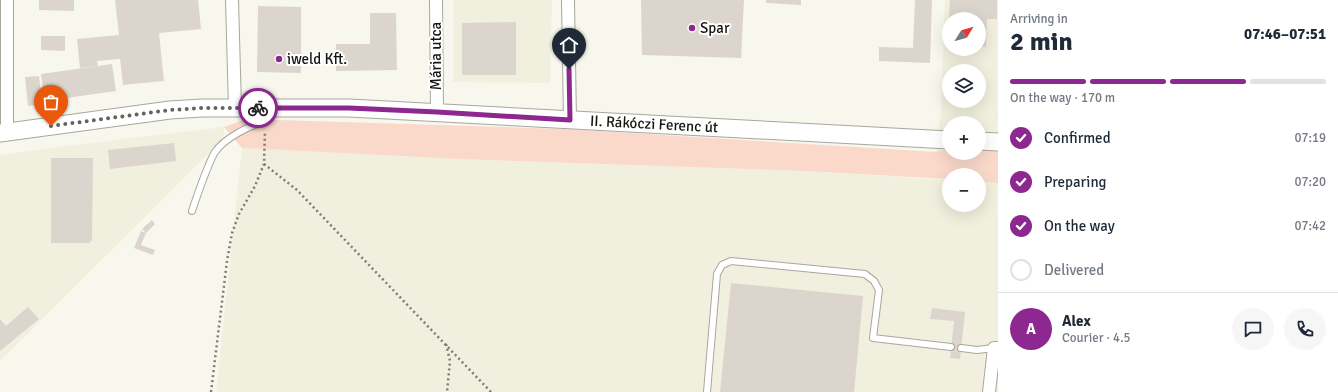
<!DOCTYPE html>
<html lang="en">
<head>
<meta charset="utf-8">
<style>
  :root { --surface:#fff; --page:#f6f6f7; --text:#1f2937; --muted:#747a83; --line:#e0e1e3; --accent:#8c288f }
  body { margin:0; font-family:Signika,sans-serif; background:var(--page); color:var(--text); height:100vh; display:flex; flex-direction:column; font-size:15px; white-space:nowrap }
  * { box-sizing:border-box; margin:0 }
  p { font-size:13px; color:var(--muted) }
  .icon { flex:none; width:22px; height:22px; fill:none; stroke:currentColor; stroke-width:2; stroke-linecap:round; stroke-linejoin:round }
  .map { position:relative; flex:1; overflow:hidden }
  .details { display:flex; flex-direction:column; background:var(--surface); width:340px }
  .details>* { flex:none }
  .needle { width:26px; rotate:53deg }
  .buttons { position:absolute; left:942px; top:12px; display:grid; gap:8px }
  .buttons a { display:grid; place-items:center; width:44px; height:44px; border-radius:50%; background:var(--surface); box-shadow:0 4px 16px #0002; font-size:20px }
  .pin { position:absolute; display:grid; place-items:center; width:34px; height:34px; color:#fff; margin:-41px -17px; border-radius:50% 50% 50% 0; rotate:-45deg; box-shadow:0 0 4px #0007 }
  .pin .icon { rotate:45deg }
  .courier { position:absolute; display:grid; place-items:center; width:40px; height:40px; margin:-20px; border:3px solid #8c288f; border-radius:50%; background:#fff; color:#222; box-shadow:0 1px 5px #0007 }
  .overview em { font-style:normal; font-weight:700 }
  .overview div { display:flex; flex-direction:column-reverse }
  .overview { display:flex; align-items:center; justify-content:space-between; height:68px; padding:0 12px }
  h1 { font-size:26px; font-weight:700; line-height:30px }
  .bar { display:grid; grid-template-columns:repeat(4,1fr); gap:6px 4px; align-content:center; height:48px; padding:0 12px }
  .bar i { height:5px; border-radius:3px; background:var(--line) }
  .bar .current { background:var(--accent) }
  .bar p { grid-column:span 4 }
  .line { display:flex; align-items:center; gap:10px; padding:0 12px; border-top:1px solid var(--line) }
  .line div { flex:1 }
  .round { display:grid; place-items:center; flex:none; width:42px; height:42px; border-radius:21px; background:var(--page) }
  ol { padding:0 12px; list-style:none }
  li { display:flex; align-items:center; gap:12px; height:44px }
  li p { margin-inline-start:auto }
  li .icon { padding:4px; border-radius:50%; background:var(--accent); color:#fff; stroke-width:4 }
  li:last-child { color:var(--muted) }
  li i { width:22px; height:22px; border:2px solid var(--line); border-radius:50% }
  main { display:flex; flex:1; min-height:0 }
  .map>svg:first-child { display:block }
  .built { fill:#f1efdd; fill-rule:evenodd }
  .green { fill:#fad9ca }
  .building { fill:#dcd5ce }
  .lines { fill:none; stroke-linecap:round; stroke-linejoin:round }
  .service-casing { stroke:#a8a79e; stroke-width:8 }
  .minor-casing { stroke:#a8a79e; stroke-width:14 }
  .secondary-casing { stroke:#a8a79e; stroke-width:19 }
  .path { stroke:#7c7c75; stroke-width:2.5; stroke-dasharray:2 3; stroke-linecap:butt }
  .service { stroke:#fff; stroke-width:6 }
  .minor { stroke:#fff; stroke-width:12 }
  .secondary { stroke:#fff; stroke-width:17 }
  .done { stroke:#64645e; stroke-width:4; stroke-dasharray:0 7.2 }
  .route { stroke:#8c288f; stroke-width:5 }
  .poi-dot { fill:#8c288f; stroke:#fff; stroke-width:1.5 }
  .labels { text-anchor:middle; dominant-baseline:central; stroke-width:4; stroke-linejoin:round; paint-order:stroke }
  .poi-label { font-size:15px; fill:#151511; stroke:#fff; text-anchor:start }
  .street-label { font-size:15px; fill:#151511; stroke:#fff }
</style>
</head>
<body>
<main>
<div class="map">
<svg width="998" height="392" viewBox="0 0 998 392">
  <rect width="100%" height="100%" fill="#f8f7ed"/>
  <g class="built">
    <polygon points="453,0 552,0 550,83 453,82"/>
    <path d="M945,0H998V392H216L242,148L459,159L805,171L949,180V205H979V182L987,181L979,175L936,152L941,113ZM949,19H979V49H949ZM949,71H979V101H949ZM949,123H979V153H949Z"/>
    <polygon points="224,127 224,138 0,361 0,155 50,148"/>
  </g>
  <polygon class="green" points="246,119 565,129 936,152 949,149 949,153 979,153 979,150 998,151 998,183 979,181 979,175 949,175 949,179 805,171 459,159 242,148 224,127"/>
  <g class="building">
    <polygon points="39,0 74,0 74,11 39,10"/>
    <polygon points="115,0 198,0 201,29 159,33 164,81 123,85 120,59 97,61 98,66 80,68 77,39 119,35"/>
    <polygon points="641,0 744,0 741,58 642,55"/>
    <polygon points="766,0 801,0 801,5 766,3"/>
    <polygon points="915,0 932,0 930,63 879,61 879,47 913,48"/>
    <polygon points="950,0 997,0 997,19 987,19 986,47 979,47 979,19 949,19"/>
    <polygon points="258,6 301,7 301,73 257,72"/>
    <polygon points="370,13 396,13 397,70 336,71 336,44 370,44"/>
    <polygon points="516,22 516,75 462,75 462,23"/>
    <polygon points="41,36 65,36 65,51 41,50"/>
    <polygon points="112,64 116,91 45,101 41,74"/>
    <polygon points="39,76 42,104 28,106 25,77"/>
    <polygon points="174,143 176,161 110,169 108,150"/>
    <polygon points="51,158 93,158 92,241 90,241 90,243 51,243"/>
    <polygon points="152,220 155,224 146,233 141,245 155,250 153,255 134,248 141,231 146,233 142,229"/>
    <polygon points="731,283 863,296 854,392 720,392"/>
    <polygon points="28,307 39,319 0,351 0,319 6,326"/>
    <polygon points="932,308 965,312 960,359 950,358 954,321 930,319"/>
  </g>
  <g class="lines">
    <defs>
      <g id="service">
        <path d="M192,211C197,196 202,181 208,167C210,162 212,157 215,152C224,139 249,125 265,122L264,109"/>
        <polyline points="961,348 977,350 994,348"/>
        <polyline points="707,392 717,274 722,265 731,261 865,274 874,281 879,290 873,338 951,347"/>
      </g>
      <g id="minor">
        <polyline points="232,0 235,108"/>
        <polyline points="436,0 437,111"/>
        <polyline points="568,0 570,120"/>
        <polyline points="7,132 7,0"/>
        <polyline points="989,392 994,348 998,348"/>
      </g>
      <g id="secondary">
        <polyline points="0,133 170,110 202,108 349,108 949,140"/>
        <polyline points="979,141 998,142"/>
      </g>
    </defs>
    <use href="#service" class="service-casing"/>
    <use href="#minor" class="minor-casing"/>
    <use href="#secondary" class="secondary-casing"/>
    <g class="path">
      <polyline points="264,164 297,190 491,392"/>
      <polyline points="446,344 450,361 447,392"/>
      <polyline points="211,392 227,261 232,233 239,214 255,186 264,164 265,131"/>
    </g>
    <use href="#service" class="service"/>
    <use href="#minor" class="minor"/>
    <use href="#secondary" class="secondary"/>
  </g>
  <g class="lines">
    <polyline class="done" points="51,126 170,110 202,108 258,108"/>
    <polyline class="route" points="258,108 349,108 437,112 570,120 569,69"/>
  </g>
  <g class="poi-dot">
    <circle cx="692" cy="28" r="4"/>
    <circle cx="279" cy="59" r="4"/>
  </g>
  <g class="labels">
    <g class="poi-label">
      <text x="700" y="28">Spar</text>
      <text x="287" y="59">iweld Kft.</text>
    </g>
    <g class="street-label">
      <text transform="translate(436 56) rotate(-90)">Mária utca</text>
      <text transform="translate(654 124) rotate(3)">II. Rákóczi Ferenc út</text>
    </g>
  </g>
</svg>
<div class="buttons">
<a><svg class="needle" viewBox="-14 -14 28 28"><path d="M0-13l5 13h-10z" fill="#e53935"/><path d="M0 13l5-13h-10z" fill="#747a83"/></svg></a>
<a><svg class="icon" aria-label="layers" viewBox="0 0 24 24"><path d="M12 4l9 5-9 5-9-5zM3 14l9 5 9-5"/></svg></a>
<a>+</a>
<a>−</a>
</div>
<div class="pin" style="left:51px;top:126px;background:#ea580c"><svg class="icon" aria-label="bag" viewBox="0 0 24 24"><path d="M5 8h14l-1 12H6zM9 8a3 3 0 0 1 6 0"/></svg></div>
<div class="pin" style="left:569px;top:69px;background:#1f2937"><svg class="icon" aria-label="home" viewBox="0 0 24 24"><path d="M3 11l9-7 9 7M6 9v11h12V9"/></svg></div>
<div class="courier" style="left:258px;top:108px"><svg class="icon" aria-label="bike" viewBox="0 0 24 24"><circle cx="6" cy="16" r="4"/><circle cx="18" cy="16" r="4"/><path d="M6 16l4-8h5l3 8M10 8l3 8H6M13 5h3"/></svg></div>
</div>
<section class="details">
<div class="overview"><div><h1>2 min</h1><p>Arriving in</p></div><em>07:46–07:51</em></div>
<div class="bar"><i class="current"></i><i class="current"></i><i class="current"></i><i></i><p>On the way · 170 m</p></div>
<ol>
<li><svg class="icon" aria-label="check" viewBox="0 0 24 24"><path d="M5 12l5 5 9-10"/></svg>Confirmed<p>07:19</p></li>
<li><svg class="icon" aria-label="check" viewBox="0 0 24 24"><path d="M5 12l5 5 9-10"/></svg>Preparing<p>07:20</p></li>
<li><svg class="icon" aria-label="check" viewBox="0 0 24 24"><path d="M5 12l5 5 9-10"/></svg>On the way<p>07:42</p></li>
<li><i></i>Delivered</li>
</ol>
<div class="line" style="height:72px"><b class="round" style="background:var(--accent);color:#fff">A</b><div><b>Alex</b><p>Courier · 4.5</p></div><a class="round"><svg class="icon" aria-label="chat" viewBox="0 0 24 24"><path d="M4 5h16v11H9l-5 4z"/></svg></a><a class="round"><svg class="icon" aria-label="phone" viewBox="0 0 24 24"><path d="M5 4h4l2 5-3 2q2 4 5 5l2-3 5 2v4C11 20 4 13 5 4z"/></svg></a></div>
</section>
</main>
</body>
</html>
